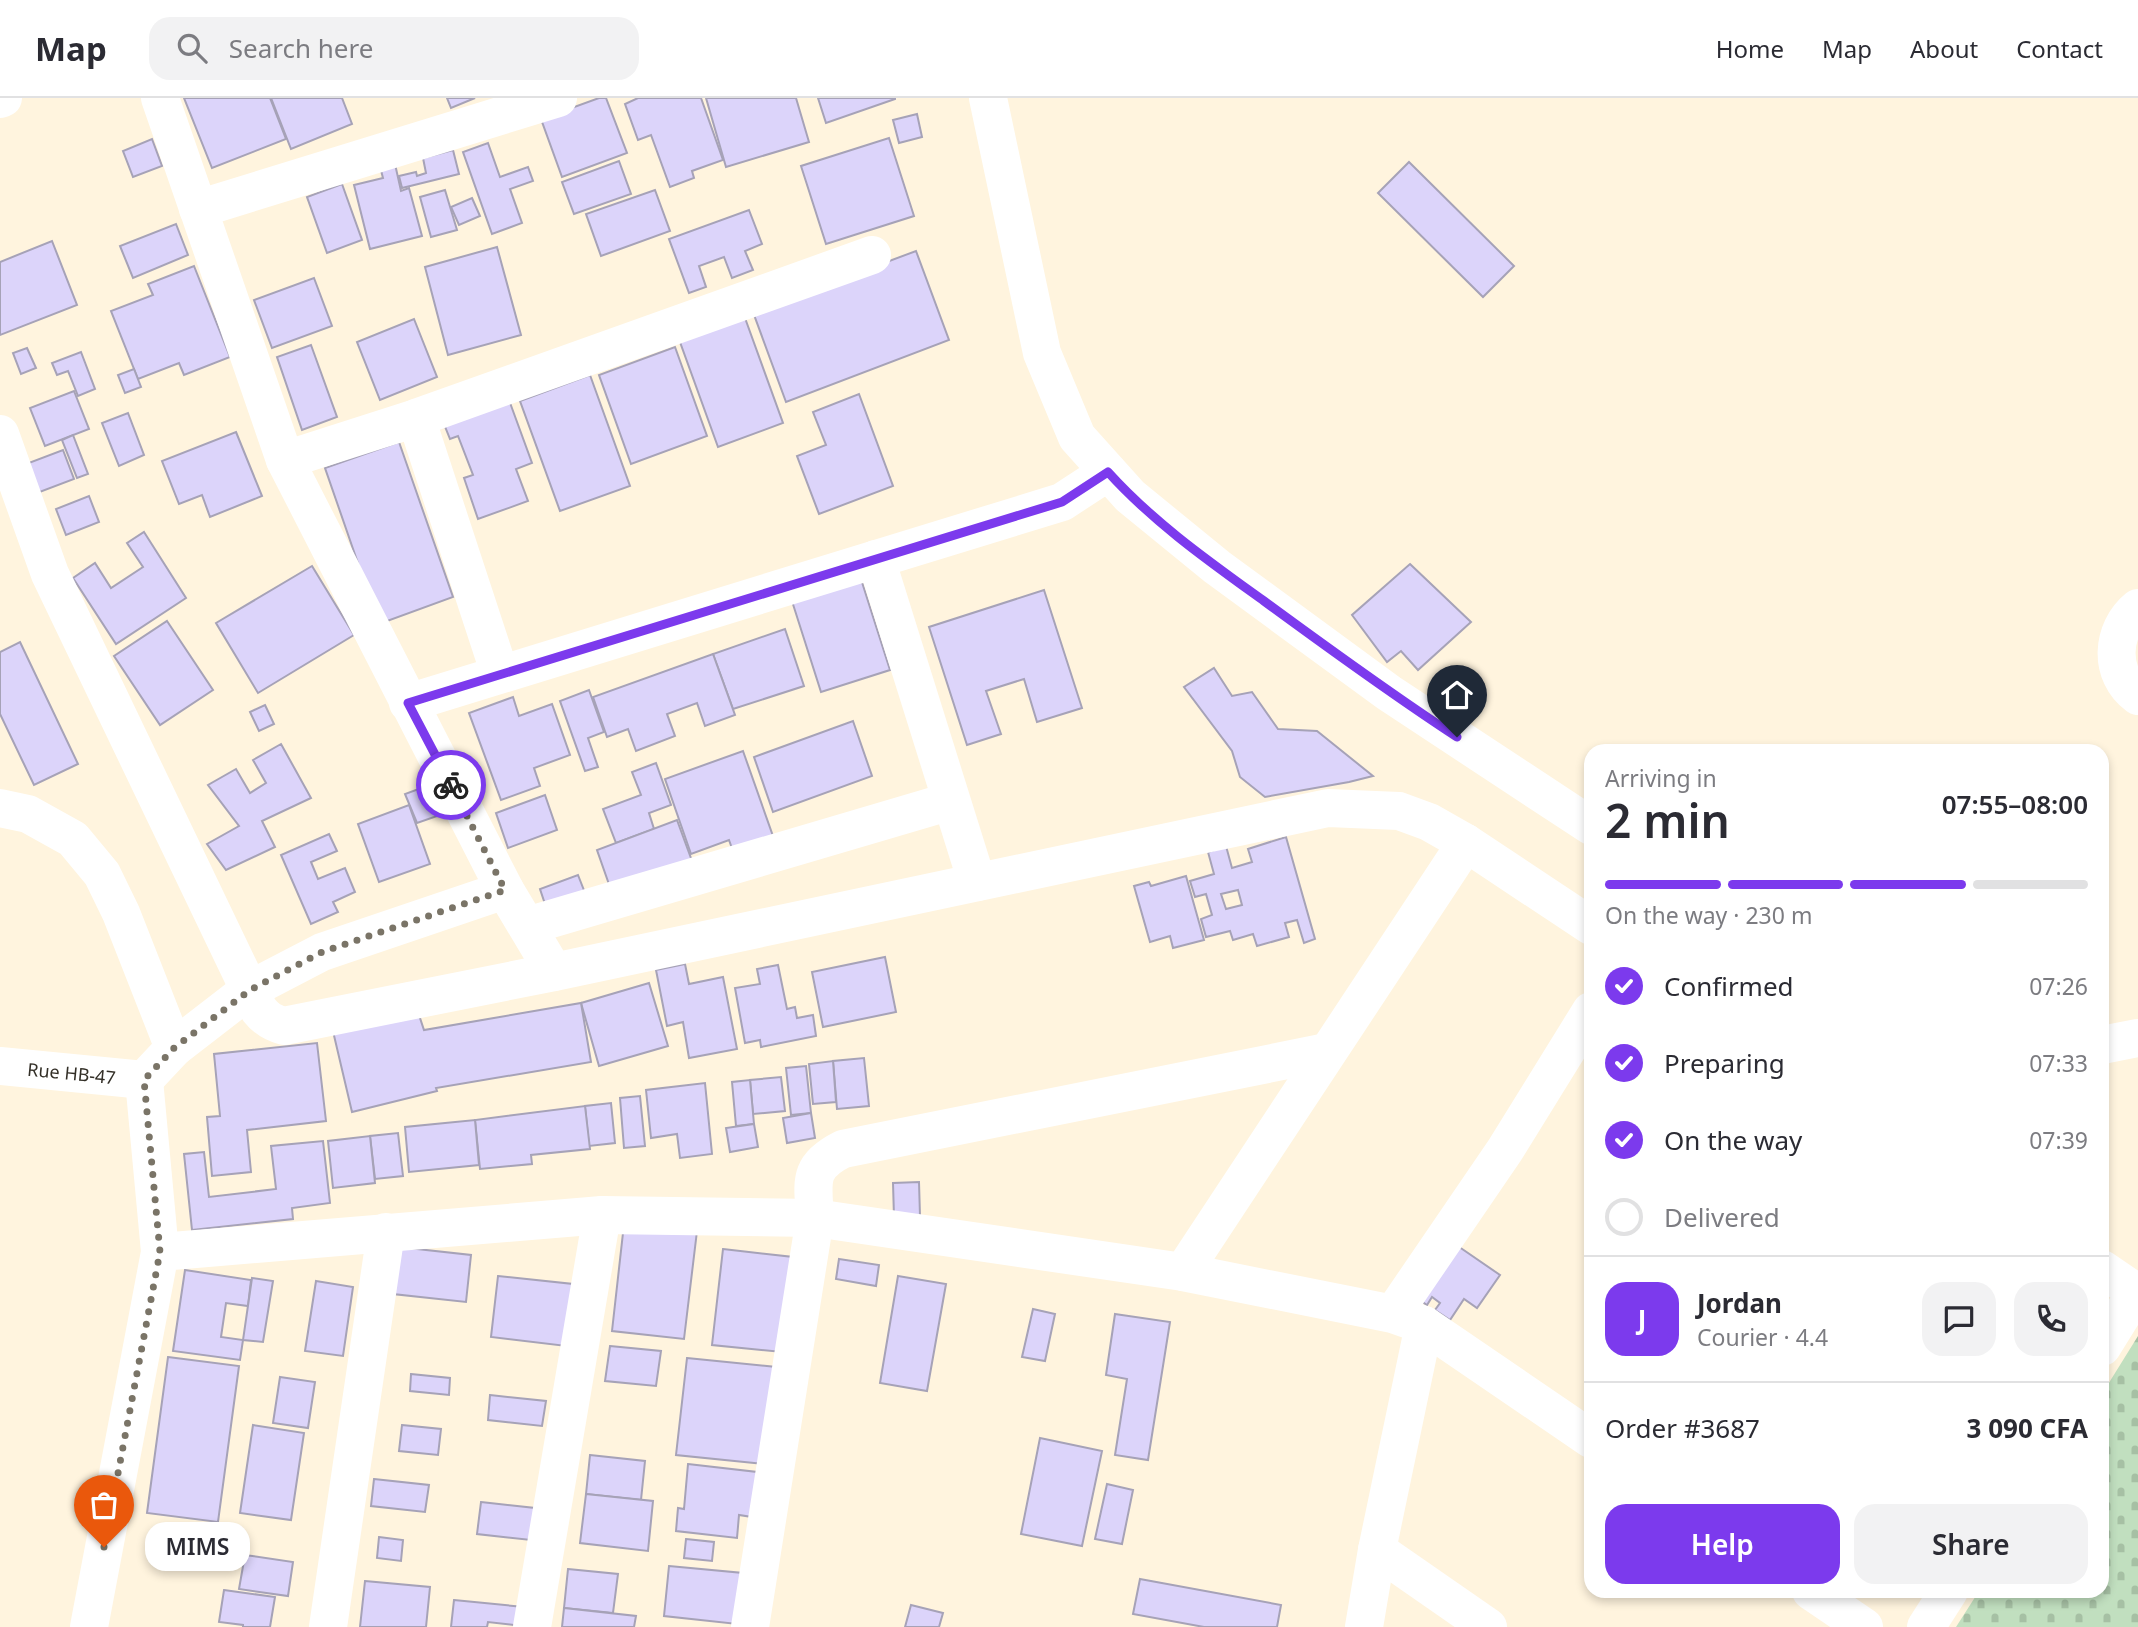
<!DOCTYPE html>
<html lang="en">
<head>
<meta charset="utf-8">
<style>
  :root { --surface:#fff; --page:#f2f2f3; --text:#2b2b33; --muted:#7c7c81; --line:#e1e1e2; --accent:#7c3aed }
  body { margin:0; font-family:"Noto Sans",sans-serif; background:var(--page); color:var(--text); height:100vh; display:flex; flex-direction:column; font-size:26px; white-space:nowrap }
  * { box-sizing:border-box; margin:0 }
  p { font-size:23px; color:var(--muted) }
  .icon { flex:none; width:38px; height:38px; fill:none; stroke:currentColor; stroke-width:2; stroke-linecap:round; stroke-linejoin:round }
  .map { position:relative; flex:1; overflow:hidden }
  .panel { position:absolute; left:1584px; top:646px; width:525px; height:854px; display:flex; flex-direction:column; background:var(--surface); border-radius:21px; box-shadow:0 4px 10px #0003 }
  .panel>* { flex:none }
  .pin { position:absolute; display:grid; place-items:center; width:60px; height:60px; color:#fff; margin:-72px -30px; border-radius:50% 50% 50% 0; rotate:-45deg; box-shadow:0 0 7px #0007 }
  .pin .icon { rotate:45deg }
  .courier { position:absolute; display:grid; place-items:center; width:70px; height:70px; margin:-35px; border:5px solid #7c3aed; border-radius:50%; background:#fff; color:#222; box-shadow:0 2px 9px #0007 }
  .bubble { position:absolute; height:49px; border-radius:21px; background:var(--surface); box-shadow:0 4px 10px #0003; font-size:23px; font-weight:600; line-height:49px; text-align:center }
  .summary em { font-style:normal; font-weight:600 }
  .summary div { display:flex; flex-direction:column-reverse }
  .summary { display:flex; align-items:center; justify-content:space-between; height:119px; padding:0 21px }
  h1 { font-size:46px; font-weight:600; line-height:52px }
  .bar { display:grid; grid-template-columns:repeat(4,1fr); gap:10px 7px; align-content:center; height:84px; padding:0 21px }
  .bar i { height:9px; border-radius:5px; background:var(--line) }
  .bar .active { background:var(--accent) }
  .bar p { grid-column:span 4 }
  .line { display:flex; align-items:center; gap:18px; padding:0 21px; border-top:2px solid var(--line) }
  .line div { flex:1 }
  .round { display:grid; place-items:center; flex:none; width:74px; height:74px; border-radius:21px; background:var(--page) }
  ol { padding:0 21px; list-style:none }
  li { display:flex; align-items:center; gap:21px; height:77px }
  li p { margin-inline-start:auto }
  li .icon { padding:7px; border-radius:50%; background:var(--accent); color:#fff; stroke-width:4 }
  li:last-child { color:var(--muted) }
  li i { width:38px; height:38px; border:4px solid var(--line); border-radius:50% }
  .primary-button { display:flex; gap:14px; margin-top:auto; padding:14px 21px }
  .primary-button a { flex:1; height:80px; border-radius:21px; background:var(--accent); color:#fff; font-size:28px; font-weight:600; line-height:80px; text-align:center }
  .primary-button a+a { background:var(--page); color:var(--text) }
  header { display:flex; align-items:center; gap:42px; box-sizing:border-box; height:98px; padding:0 35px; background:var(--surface); border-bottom:2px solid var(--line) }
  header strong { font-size:33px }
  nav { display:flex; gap:38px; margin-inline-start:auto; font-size:24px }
  .search { width:490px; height:63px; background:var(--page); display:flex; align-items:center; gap:18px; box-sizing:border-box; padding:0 24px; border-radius:21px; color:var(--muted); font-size:26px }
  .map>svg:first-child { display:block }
  .cemetery { fill:url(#cemetery-stones) }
  .building { fill:#dcd4fa; stroke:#a6a2b7; stroke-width:2; fill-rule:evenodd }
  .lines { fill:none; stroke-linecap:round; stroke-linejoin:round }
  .minor { stroke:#fff; stroke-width:38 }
  .done { stroke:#7a7467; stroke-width:7; stroke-dasharray:0 12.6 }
  .route { stroke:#7c3aed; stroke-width:9 }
  .labels { text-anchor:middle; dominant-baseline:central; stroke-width:6; stroke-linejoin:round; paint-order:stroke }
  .street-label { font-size:18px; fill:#332f27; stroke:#fff }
</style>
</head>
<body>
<header>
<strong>Map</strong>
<div class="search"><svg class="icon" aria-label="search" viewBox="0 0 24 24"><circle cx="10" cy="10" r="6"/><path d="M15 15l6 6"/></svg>Search here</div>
<nav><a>Home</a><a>Map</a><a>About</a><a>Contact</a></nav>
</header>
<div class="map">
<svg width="2138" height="1529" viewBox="0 0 2138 1529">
  <defs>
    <pattern id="cemetery-stones" width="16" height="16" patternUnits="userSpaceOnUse" patternTransform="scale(1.75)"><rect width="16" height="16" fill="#c1dfbf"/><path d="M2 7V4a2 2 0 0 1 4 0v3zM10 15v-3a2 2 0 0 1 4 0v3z" fill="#a6c0a4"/></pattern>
  </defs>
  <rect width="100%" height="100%" fill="#fff4de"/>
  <polygon class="cemetery" points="2138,1238 2138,1529 1956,1529 1979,1493 2102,1493 2102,1296"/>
  <g class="building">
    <polygon points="184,0 270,0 286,41 212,70"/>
    <polygon points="271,0 342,0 352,26 291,51"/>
    <polygon points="447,0 475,0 451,10"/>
    <polygon points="599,0 606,0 627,55 562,79 541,21"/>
    <polygon points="638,0 701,0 723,62 692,73 694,80 670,89 651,37 638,42 625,6"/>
    <polygon points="706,0 796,0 809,44 726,69"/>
    <polygon points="818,0 895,0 895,1 826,25"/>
    <polygon points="917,16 922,39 899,45 893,22"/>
    <polygon points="889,40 914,118 826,146 801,68"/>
    <polygon points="152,41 162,68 133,79 123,53"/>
    <polygon points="488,45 500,79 528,69 533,83 510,91 522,125 492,136 463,54"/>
    <polygon points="453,52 459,76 402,90 399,78 416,74 417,78 426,75 423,60"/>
    <polygon points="393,57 401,93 409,90 422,138 370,151 354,87 383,80 378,61"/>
    <polygon points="619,63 631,96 574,116 562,84"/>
    <polygon points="1409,64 1514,168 1483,199 1378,95"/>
    <polygon points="342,86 362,142 327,155 307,99"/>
    <polygon points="445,92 457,132 431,139 420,99"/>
    <polygon points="655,92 670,133 601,158 586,116"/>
    <polygon points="472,100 480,118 459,127 451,109"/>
    <polygon points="749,112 762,146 745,153 753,172 732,180 724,159 699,168 706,189 689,195 669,141"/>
    <polygon points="176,126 188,157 133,180 120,148"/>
    <polygon points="52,143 77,207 0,237 0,164"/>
    <polygon points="497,149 521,237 448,257 425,169"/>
    <polygon points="916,153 949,242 786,304 753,214"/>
    <polygon points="194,168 230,259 184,277 179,265 138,281 111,213 153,197 148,186"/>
    <polygon points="314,180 332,228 272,250 254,202"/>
    <polygon points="745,220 783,325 718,349 680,244"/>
    <polygon points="414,221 437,279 380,302 357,244"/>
    <polygon points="311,247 337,319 302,332 277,259"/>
    <polygon points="675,249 707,338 631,366 599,277"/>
    <polygon points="27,250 36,270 21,276 13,255"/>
    <polygon points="81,254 95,291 78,298 68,273 57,277 52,265"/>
    <polygon points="134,271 141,289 125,295 118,277"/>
    <polygon points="590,277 630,388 560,413 520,303"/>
    <polygon points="74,293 89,331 45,348 30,310"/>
    <polygon points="859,296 893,388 819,416 797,358 826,347 813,314"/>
    <polygon points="509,302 532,365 516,371 528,403 478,421 464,380 473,377 458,338 450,341 444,326"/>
    <polygon points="128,315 144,357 119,368 102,325"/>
    <polygon points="236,334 262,398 210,419 202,397 179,406 162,363"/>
    <polygon points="73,337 88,376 77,380 62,342"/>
    <polygon points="399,344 453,499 379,526 325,370"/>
    <polygon points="63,352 74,381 37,395 26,366"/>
    <polygon points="89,398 99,424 66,437 56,411"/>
    <polygon points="144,434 186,500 116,546 73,480 95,465 111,490 143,469 127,445"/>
    <polygon points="1410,466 1471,524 1418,572 1401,553 1387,564 1352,517"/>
    <polygon points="312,468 354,537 258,595 216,525"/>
    <polygon points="860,478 890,572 821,594 791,500"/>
    <polygon points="1044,492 1082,610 1037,624 1024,581 986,593 1001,636 967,647 929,529"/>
    <polygon points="167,523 213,592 160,627 114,558"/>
    <polygon points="785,531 804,588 733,611 713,556"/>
    <polygon points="20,544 78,666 34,687 0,616 0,554"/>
    <polygon points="713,556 735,617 705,628 697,605 667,616 675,638 636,653 628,631 607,639 593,599"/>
    <polygon points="1214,570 1232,598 1252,594 1278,631 1317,633 1373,678 1349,684 1265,699 1240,679 1232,653 1184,589"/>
    <polygon points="589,592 604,634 588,640 598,669 585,673 560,603"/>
    <polygon points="513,599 519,618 552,606 570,657 534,670 540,688 501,702 469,615"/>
    <polygon points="265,607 274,626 259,633 250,614"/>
    <polygon points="853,623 872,678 773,714 754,659"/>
    <polygon points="281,646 311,700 262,723 275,749 226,772 207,746 239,728 208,687 236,671 250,695 266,685 253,662"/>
    <polygon points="743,653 774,741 734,756 729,742 691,756 665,681"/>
    <polygon points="656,665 671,707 649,715 654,731 616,745 603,711 641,697 632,674"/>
    <polygon points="432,686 443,716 417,725 405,696"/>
    <polygon points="545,697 557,732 508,750 496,715"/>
    <polygon points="409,707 430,766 379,784 358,726"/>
    <polygon points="677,722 692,763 611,792 597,752"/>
    <polygon points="329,736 337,753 311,764 318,781 345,770 355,794 333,804 338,814 311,826 281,757"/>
    <path d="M1286,739L1315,841L1304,845L1297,822L1285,825L1289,839L1257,848L1253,836L1233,842L1230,833L1206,839L1201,821L1212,817L1206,796L1195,799L1190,783L1214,776L1208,754L1226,748L1232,770L1252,764L1248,751ZM1238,792L1242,807L1226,811L1221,796Z"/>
    <polygon points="578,777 585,795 546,809 540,791"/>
    <polygon points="1186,778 1204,842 1173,850 1170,838 1150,844 1134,788 1149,784 1151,788"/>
    <polygon points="885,859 896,914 823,929 812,874"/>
    <polygon points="685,866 689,886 723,879 737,951 689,960 683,924 667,928 656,872"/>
    <polygon points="778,867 787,911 795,909 797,920 813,917 816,938 761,949 760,942 745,945 735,890 760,886 757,871"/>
    <polygon points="649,885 668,948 599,968 581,905"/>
    <polygon points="581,905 591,964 436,990 437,993 352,1014 332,929 416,908 424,932"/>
    <polygon points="317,945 326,1023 247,1032 251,1074 212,1078 207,1019 220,1018 214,956"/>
    <polygon points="864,960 869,1008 837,1011 833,963"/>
    <polygon points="833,963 836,1004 813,1006 809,966"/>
    <polygon points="806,968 811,1015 791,1017 786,970"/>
    <polygon points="781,979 785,1013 753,1016 750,982"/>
    <polygon points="750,982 754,1026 736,1028 732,984"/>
    <polygon points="705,985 712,1056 680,1060 677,1036 651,1040 646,992"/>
    <polygon points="640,998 645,1048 624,1050 620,1000"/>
    <polygon points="611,1005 615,1045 589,1048 585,1008"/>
    <polygon points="585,1008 590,1051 531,1057 532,1066 480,1071 475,1022"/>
    <polygon points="811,1015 815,1040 787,1045 783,1020"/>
    <polygon points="475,1022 479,1067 409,1074 405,1029"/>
    <polygon points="754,1026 758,1049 730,1054 726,1030"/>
    <polygon points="398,1035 403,1078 375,1081 370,1038"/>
    <polygon points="370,1038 375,1085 333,1090 328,1043"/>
    <polygon points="323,1043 330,1105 292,1110 293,1121 192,1132 184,1056 204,1054 209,1099 276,1091 271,1048"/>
    <polygon points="919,1084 920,1118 894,1119 893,1085"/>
    <polygon points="624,1126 697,1133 684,1241 612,1233"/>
    <polygon points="1452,1144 1500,1177 1477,1210 1464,1201 1450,1222 1435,1212 1440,1205 1432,1199 1427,1207 1415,1199"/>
    <polygon points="399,1149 471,1157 466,1204 393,1196"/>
    <polygon points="723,1151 793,1159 782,1254 712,1247"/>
    <polygon points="839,1161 879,1167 876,1188 836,1181"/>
    <polygon points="185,1172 251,1182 248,1208 226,1205 221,1239 243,1242 240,1262 173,1253"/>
    <polygon points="498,1178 573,1186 566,1248 491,1239"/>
    <polygon points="898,1178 946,1186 927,1293 880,1285"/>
    <polygon points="252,1180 273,1183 263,1244 243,1242"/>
    <polygon points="316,1183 353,1189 343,1258 305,1253"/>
    <polygon points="1033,1211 1055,1216 1045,1263 1022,1259"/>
    <polygon points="1115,1216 1170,1224 1148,1362 1115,1357 1127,1281 1106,1277"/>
    <polygon points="610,1248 661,1253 656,1288 605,1283"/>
    <polygon points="168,1259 239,1268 218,1424 147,1415"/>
    <polygon points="687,1260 786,1270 774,1367 676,1357"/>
    <polygon points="411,1276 450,1280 449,1297 410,1293"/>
    <polygon points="280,1279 315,1284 308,1330 273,1325"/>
    <polygon points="490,1297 546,1303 542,1328 488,1322"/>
    <polygon points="253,1327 304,1335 291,1422 240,1415"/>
    <polygon points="402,1327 441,1331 438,1357 399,1353"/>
    <polygon points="1040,1340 1102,1353 1082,1448 1021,1436"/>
    <polygon points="590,1357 645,1363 641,1402 586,1396"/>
    <polygon points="688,1366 757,1374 752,1419 739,1417 737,1440 676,1433 678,1410 684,1411"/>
    <polygon points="374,1381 429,1387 425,1414 371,1408"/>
    <polygon points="1107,1386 1133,1392 1122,1446 1095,1441"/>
    <polygon points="586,1396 653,1403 648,1453 580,1445"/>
    <polygon points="481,1404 544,1411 540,1443 477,1436"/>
    <polygon points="379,1439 403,1442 401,1463 377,1460"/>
    <polygon points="686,1441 714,1444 712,1463 684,1460"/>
    <polygon points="245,1457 293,1464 288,1498 239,1491"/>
    <polygon points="669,1468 743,1475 737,1526 664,1518"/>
    <polygon points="568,1471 618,1476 613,1515 564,1510"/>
    <polygon points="1140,1481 1281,1507 1277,1529 1204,1529 1133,1516"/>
    <polygon points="365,1483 430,1489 426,1529 360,1529"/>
    <polygon points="224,1492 275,1499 270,1529 243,1529 243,1527 219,1524"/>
    <polygon points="454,1502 524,1509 522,1528 488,1524 487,1529 451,1529"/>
    <polygon points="911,1507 943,1515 939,1529 905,1529"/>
    <polygon points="564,1510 636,1518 634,1529 562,1529"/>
  </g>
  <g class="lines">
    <g class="minor">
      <polyline points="160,0 285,362 505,792 554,874"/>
      <polyline points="988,0 1042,255 1077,339 1130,398 1217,469 1389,595 1591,728"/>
      <polyline points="0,1 3,0"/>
      <polyline points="198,111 558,0"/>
      <polyline points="416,320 500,576"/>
      <path d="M0,336L50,476L259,912C266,921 273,925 284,928L554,874L1328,710L1399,713L1429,724L1466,745L1591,828"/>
      <polyline points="285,362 416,320 872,157"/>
      <polyline points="876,461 977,784"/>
      <path d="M2138,510C2111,532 2108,576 2138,598"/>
      <polyline points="408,605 1062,404 1108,374"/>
      <polyline points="0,710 28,716 73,741 102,776 121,815 174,950"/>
      <polyline points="527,828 951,703"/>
      <polyline points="2102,947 2138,940"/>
      <path id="s1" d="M0,968L144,982"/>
      <polyline points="144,982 174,950 249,892 322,854 505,792"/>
      <polyline points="160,1154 602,1117 815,1120 1183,1174 1393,1216 1424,1227 1591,1341"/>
      <polyline points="2102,1171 2136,1194 2102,1249"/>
      <polyline points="1183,1174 1466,745"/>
      <polyline points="1393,1216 1505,1052 1591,913"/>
      <polyline points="1377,1452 1488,1529"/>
      <polyline points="1811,1493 1864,1529"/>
      <polyline points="89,1529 160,1154 144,982"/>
      <polyline points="328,1529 386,1134"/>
      <polyline points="532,1529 602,1117"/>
      <path d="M750,1529L815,1120C813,1084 807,1069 843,1051L1327,954"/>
      <polyline points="1364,1529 1377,1452 1424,1227"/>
      <polyline points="1926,1529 1949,1493"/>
    </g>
  </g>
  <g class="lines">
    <polyline class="done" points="104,1449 160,1154 144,982 174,950 250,892 322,854 505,792 451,687"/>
    <path class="route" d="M451,687L408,605L1062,404L1108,374C1153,424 1210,464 1264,503C1328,550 1391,596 1457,639"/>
  </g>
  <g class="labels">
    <g class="street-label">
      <text stroke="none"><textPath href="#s1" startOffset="72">Rue HB-47</textPath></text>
    </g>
  </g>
</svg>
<div class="pin" style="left:104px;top:1449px;background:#ea580c"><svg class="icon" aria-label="bag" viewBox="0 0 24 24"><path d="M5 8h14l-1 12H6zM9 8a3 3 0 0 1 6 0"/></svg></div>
<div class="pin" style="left:1457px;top:639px;background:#1f2937"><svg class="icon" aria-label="home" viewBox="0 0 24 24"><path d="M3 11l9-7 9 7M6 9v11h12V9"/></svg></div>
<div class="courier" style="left:451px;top:687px"><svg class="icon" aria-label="bike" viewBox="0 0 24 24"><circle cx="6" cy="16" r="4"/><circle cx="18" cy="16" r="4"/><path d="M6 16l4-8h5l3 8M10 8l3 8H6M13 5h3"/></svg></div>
<div class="bubble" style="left:145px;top:1424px;width:105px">MIMS</div>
<section class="panel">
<div class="summary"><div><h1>2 min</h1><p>Arriving in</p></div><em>07:55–08:00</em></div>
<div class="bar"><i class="active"></i><i class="active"></i><i class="active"></i><i></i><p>On the way · 230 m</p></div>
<ol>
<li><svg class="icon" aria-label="check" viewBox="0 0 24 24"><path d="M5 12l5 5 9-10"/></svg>Confirmed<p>07:26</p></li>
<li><svg class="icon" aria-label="check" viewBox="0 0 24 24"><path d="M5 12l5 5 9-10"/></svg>Preparing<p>07:33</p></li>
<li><svg class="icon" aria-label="check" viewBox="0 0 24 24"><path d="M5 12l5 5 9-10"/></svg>On the way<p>07:39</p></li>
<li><i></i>Delivered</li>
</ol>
<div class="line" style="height:126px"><b class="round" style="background:var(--accent);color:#fff">J</b><div><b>Jordan</b><p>Courier · 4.4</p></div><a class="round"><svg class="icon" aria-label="chat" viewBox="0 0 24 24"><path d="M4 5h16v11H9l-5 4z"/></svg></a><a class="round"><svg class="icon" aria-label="phone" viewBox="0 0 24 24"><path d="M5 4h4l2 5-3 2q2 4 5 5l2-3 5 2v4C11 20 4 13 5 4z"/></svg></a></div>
<div class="line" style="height:91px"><div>Order #3687</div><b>3 090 CFA</b></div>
<div class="primary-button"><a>Help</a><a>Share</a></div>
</section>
</div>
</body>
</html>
